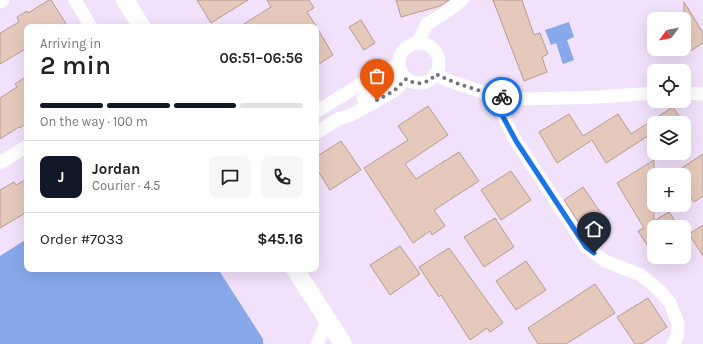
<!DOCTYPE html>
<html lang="en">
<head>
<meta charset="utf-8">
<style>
  :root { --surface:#fff; --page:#f6f6f6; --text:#222; --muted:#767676; --line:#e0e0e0; --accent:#111827 }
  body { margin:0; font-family:Karla,sans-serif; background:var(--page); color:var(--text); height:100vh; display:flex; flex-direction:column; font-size:15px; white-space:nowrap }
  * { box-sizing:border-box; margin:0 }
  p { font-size:13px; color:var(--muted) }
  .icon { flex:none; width:22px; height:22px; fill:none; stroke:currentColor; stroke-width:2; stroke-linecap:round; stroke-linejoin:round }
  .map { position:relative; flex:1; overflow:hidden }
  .drawer { position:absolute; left:24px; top:24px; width:295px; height:248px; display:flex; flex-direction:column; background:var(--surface); border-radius:8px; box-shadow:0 4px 16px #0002 }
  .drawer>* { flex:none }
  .needle { width:26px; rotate:238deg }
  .controls { position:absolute; left:647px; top:12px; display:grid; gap:8px }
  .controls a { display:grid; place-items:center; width:44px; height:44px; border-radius:8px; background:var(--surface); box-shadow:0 4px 16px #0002; font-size:20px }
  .pin { position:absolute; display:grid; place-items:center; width:34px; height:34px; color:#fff; margin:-41px -17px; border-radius:50% 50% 50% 0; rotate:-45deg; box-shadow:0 0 4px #0007 }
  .pin .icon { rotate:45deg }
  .courier { position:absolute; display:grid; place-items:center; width:40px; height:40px; margin:-20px; border:3px solid #1a73e8; border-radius:50%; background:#fff; color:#222; box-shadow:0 1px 5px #0007 }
  .overview em { font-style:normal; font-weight:600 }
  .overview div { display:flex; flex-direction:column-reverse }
  .overview { display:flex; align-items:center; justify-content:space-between; height:68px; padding:0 16px }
  h1 { font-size:26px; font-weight:600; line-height:30px }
  .bar { display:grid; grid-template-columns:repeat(4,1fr); gap:6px 4px; align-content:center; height:48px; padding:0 16px }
  .bar i { height:5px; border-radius:3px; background:var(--line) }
  .bar .on { background:var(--accent) }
  .bar p { grid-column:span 4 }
  .line { display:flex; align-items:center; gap:10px; padding:0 16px; border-top:1px solid var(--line) }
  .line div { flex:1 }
  .round { display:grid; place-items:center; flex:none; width:42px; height:42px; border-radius:8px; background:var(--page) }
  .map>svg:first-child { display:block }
  .water { fill:#87a9eb }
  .building { fill:#e6c9bd; stroke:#b79c90 }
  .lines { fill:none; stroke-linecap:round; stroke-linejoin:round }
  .street { stroke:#fff; stroke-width:13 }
  .secondary { stroke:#fff; stroke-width:18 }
  .done { stroke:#7a7180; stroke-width:4; stroke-dasharray:0 7.2 }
  .route { stroke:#1a73e8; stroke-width:5 }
</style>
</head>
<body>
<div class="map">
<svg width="703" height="344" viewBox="0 0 703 344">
  <rect width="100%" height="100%" fill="#f1e1fa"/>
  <g class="water">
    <polygon points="569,22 574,37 567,40 574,60 563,64 556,43 551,45 545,30"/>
    <polygon points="27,239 27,269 218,269 263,339 263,344 0,344 0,256"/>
  </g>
  <g class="building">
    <polygon points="49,0 51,0 68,27 27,27 27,48 0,64 0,33 19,22 17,17 27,11 28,13"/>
    <polygon points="197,0 248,0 211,23"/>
    <polygon points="267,0 309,0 314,8 307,12 316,26 333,55 316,66 316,27 239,27 271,7"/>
    <polygon points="396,0 449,0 440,6 401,17"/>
    <polygon points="493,0 522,0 534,35 540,33 548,54 542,57 547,72 524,81"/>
    <polygon points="684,2 703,33 703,43 684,55"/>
    <polygon points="361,20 375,43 364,50 349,27"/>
    <polygon points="27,76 27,123 20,128 19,127 0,139 0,98 17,87 15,84"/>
    <polygon points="428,106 448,135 405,164 416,179 459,152 479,181 434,210 445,226 432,235 430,231 413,243 364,168 408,140 398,126"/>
    <polygon points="673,107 684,123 654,123 654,132 606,163 592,140 557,163 539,132 569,114 583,136 618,114 631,134"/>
    <polygon points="341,141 361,170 330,190 316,168 316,157"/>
    <polygon points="703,154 703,196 694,202 684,187 684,175 671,175"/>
    <polygon points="654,160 654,221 669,212 679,227 654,227 654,255 638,231 644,228 617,183"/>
    <polygon points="511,171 531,200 501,220 481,190"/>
    <polygon points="27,179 27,212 0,228 0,190 14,182 16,185"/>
    <polygon points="583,187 605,219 585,232 564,200"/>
    <polygon points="495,218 514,247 484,267 464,237"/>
    <polygon points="703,225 703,256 689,234"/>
    <polygon points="400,246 420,274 390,295 370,265"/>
    <polygon points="449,248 503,323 490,332 487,328 470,340 441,295 439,297 419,267"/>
    <polygon points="526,261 546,290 516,310 496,281"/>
    <polygon points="595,284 615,313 566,344 538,344 528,328"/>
    <polygon points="648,298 667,327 642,344 635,344 617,317"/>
  </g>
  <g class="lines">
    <g class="street">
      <polyline points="75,0 91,27"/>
      <polyline points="0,2 3,0"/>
      <circle cx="419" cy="63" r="20"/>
      <polyline points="418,43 427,24 448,11 462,0"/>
      <polyline points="436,74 446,80 492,95 527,99 599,97 654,93"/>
      <polyline points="684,93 703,94"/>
      <polyline points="502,97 501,113 516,141 586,247 605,261 641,275 660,291 670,303 678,323 677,337 673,344"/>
      <polyline points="363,98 382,87 396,81 401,84"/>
      <polyline points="316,112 377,74 385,70 398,66"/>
      <polyline points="316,133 338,119 351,115 394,91 406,79"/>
      <polyline points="0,163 27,146"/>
      <polyline points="317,344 324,329 327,319"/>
    </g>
    <g class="secondary">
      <polyline points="125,0 142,27"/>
      <polyline points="295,269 343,344"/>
    </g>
  </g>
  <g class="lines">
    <path class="done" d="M377,100L394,91L406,79C417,86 428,84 436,74C457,85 481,91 502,97"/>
    <polyline class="route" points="502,97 501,113 516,141 586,247 594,253"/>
  </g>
</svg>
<div class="controls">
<a><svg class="needle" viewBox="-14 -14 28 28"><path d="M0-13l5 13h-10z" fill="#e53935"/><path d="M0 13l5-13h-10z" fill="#767676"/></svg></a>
<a><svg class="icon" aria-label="locate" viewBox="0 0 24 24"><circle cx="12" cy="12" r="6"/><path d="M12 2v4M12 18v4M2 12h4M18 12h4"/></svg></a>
<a><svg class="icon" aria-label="layers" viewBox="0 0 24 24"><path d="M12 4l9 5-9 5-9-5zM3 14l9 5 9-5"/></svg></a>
<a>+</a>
<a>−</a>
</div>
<div class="pin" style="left:377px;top:100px;background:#ea580c"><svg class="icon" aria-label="bag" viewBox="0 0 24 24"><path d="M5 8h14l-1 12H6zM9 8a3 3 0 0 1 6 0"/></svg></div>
<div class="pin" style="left:594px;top:253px;background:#1f2937"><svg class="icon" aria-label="home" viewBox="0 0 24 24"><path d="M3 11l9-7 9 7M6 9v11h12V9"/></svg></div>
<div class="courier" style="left:502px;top:97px"><svg class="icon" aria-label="bike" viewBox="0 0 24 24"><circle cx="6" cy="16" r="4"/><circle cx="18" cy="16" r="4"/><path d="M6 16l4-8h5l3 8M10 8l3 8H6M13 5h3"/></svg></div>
<section class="drawer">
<div class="overview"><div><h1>2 min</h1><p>Arriving in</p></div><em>06:51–06:56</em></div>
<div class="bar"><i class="on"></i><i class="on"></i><i class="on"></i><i></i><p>On the way · 100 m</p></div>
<div class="line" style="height:72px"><b class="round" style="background:var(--accent);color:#fff">J</b><div><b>Jordan</b><p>Courier · 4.5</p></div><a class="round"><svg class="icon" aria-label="chat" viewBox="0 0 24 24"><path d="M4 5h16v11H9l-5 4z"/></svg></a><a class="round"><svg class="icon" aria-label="phone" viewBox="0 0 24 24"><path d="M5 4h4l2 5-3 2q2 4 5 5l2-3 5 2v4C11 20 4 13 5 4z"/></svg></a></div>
<div class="line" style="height:52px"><div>Order #7033</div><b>$45.16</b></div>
</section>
</div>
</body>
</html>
